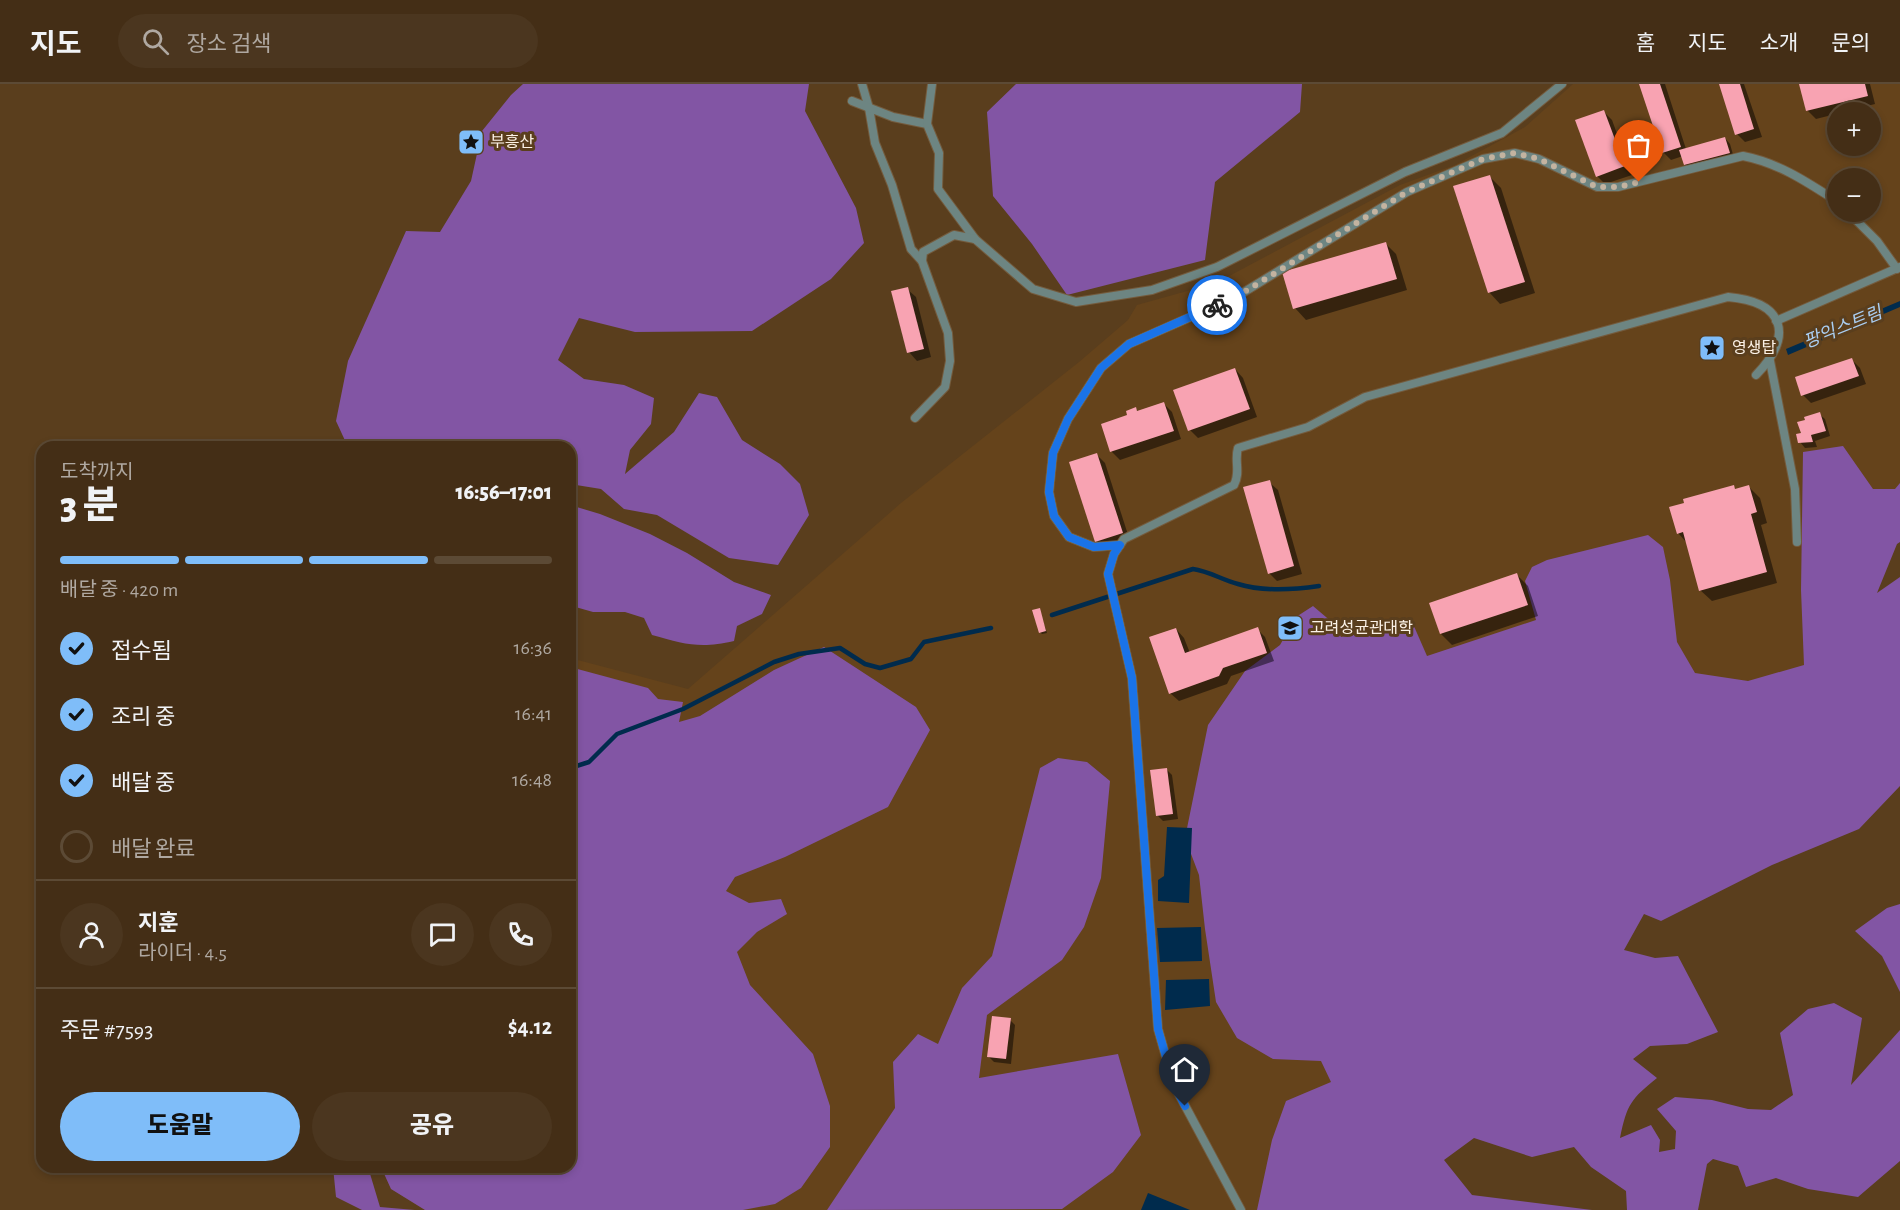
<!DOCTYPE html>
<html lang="ko">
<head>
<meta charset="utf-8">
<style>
  :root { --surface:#442e16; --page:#4b361f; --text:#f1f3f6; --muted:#afa8a1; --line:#5c4a35; --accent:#7fbdf9 }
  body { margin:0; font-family:"Alegreya Sans","Noto Sans KR",sans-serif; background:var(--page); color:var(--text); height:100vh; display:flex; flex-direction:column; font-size:22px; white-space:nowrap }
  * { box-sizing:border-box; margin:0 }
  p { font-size:20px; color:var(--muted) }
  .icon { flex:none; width:33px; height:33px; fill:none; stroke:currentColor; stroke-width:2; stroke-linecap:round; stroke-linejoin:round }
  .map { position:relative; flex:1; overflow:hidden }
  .side { position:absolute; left:36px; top:357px; width:540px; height:732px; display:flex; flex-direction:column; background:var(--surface); border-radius:18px; box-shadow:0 3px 9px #0003,0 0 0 2px var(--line) }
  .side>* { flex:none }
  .buttons { position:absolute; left:1827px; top:18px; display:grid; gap:12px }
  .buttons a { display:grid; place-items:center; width:54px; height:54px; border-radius:50%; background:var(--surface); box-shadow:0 3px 9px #0003,0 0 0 2px var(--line); font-size:30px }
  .pin { position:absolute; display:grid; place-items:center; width:51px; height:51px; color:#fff; margin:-62px -26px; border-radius:50% 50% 50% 0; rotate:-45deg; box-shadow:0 0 6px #0007 }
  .pin .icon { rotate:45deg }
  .courier { position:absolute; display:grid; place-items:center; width:60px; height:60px; margin:-30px; border:4px solid #1a73e8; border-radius:50%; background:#fff; color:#222; box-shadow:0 2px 8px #0007 }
  .headline em { font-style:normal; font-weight:800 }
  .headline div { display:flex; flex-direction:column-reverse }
  .headline { display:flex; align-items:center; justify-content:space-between; height:102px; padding:0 24px }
  h1 { font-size:39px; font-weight:800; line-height:45px }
  .bar { display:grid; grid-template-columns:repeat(4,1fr); gap:9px 6px; align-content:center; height:72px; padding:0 24px }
  .bar i { height:8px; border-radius:4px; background:var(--line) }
  .bar .selected { background:var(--accent) }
  .bar p { grid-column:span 4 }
  .line { display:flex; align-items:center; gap:15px; padding:0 24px; border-top:2px solid var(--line) }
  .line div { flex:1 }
  .round { display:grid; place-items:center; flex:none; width:63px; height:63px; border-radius:32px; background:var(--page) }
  ol { padding:0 24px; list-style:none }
  li { display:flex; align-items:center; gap:18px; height:66px }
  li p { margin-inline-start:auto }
  li .icon { padding:6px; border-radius:50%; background:var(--accent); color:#111; stroke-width:4 }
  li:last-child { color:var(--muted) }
  li i { width:33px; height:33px; border:3px solid var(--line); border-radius:50% }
  .cta { display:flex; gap:12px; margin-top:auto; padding:12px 24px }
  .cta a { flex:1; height:69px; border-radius:36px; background:var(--accent); color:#111; font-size:24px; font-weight:800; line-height:69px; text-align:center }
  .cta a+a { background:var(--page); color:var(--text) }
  header { display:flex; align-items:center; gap:36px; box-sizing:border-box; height:84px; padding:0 30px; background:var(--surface); border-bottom:2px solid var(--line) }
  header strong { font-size:28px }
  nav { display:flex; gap:33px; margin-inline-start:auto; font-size:21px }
  .search { width:420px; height:54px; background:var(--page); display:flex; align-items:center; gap:15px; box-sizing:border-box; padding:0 21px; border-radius:33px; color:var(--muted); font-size:22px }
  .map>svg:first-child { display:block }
  .built { fill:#65431b; fill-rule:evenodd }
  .forest { fill:#8255a4 }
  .water { fill:#002b4d }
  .shadow { fill:#0007 }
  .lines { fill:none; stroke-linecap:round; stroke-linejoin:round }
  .stream { stroke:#002b4d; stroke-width:4.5 }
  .building { fill:#f8a3b2 }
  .lane-casing { stroke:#745b3d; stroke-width:10 }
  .lane { stroke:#6d8582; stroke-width:8 }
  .done { stroke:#c3b3a0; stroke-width:6; stroke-dasharray:0 10.8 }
  .route { stroke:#1a73e8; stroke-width:8 }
  .labels { text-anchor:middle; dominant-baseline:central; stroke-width:6; stroke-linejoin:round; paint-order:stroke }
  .poi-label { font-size:16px; fill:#fcf2e7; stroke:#5a3e1d; text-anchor:start }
  .water-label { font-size:18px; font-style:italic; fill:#aacef2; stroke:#5a3e1d }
</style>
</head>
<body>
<header>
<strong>지도</strong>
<div class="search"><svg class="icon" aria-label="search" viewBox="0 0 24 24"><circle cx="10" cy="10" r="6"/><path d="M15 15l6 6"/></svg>장소 검색</div>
<nav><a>홈</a><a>지도</a><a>소개</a><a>문의</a></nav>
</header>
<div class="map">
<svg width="1900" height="1126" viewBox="0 0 1900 1126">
  <rect width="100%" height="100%" fill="#5a3e1d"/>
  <path class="built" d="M1573,0H1900V429L1824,593L1372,1126H425L391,1105L381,1083H570V574L688,605L901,419L1079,278L1128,236L1137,221L1216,199L1400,101L1455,81L1525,43ZM1838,28H1870V62H1838ZM1838,94H1870V128H1838Z"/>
  <g class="forest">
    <polygon points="523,0 809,0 805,27 856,124 864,159 831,195 752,247 635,248 579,234 558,276 584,295 624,301 654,314 651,340 630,366 625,390 674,348 699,309 717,313 742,356 780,380 800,400 809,431 778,481 729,474 657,431 624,425 601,405 570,400 570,363 348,363 336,337 348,277 406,147 440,148 471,97 482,47 511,11"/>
    <polygon points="1016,0 1302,0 1300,28 1215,98 1205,176 1067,211 1032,160 993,112 987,28"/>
    <path d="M1843,362L1873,405H1895L1900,399V458L1897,460L1877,509L1900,493V702L1859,745L1772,781L1661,837L1644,830L1624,866L1655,874L1678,872L1718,948L1687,960L1650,962L1633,975L1657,994C1631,1015 1627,1020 1620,1054L1651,1041L1660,1056L1659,1068L1675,1065L1676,1047L1657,1025L1675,1013L1712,1016L1748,1025L1771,1026L1793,1011L1780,949L1808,925L1834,919L1862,934L1851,1001L1900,946V1077L1858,1113L1808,1105L1776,1094L1746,1103L1738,1082L1713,1075L1707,1080L1698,1126H1627L1626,1107L1591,1083L1574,1063L1532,1073L1474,1054L1444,1076L1472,1111L1592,1126H1257L1272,1056L1286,1017L1331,998L1321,977L1273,975L1237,954L1216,918L1205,845L1199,791L1185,754L1208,641L1245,587L1280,561L1296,533L1313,522L1333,539L1341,553L1413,540L1427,572L1536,536L1525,497L1532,483L1547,476L1648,451L1663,463L1670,496L1677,558L1695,589L1748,597L1804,581L1801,506L1803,368Z"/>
    <path d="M570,421L600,430L650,450L687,469L734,498L771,511L762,530L737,542L734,557C700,565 684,560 652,551L644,534L625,528H593L572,522L570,501Z"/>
    <polygon points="824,563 916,623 930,646 888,723 785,773 735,793 726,807 749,819 781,815 787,830 757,848 737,868 750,901 813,970 830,1022 830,1063 801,1104 775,1120 743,1126 425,1126 391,1105 381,1083 570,1083 570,583 648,604 658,615 683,618 679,638 700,632 774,586"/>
    <polygon points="1058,674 1087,678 1110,697 1101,794 1084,843 1062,876 987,931 979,994 1118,970 1141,1051 1113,1088 1062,1125 827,1126 895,1024 893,978 918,950 938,960 962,904 992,872 1040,684"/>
    <polygon points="1900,820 1900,908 1882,872 1855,847 1887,824"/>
    <polygon points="333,1083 368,1083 380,1123 415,1126 362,1126 336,1113"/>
  </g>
  <g class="water">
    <polygon points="1900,217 1900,223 1788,271 1786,265"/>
    <polygon points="1167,743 1192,744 1189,819 1158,817 1158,796 1164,792"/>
    <polygon points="1201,843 1202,877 1160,878 1157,844"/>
    <polygon points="1209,895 1210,922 1165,926 1166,896"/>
    <polygon points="1148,1109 1190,1126 1141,1126"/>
  </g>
  <g class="shadow">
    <polygon points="1641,0 1665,0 1686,65 1725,54 1730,60 1734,74 1691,86 1685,81 1683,72 1671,76 1663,68"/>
    <polygon points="1720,0 1744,0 1762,53 1745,58 1737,50"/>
    <polygon points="1801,0 1870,0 1875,20 1816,35 1808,27"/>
    <polygon points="1603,27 1612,36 1632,91 1605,100 1597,92"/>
    <polygon points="1490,93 1501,104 1535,209 1500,220 1489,208"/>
    <polygon points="1385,159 1396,170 1407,206 1306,236 1295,224"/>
    <polygon points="907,205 916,213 931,273 917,277 909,268"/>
    <polygon points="1852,276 1860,284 1866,300 1811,319 1803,311"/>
    <polygon points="1235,285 1243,294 1257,333 1198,354 1190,346"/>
    <polygon points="1164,320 1172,328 1181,355 1120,376 1112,368 1102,341 1129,332 1135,325 1139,328"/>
    <polygon points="1819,330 1825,335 1830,352 1815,357 1817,363 1805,364 1800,358 1802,350"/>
    <polygon points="1096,370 1105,379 1130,457 1105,465 1097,457"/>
    <polygon points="1269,398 1278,406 1302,490 1277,497 1269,489"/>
    <polygon points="1734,403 1736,406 1749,403 1760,414 1767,439 1761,441 1777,499 1712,517 1700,506 1687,459 1678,449 1686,420"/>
    <polygon points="1517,491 1528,502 1538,532 1452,561 1441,550"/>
    <polygon points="1039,526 1047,549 1042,550 1040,548"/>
    <polygon points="1176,545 1184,554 1190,569 1257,545 1265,553 1274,577 1231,592 1227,600 1179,617 1170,609"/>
    <polygon points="1167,686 1172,691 1178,735 1163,737 1157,731"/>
    <polygon points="1010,936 1015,941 1011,980 994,978 989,973"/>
  </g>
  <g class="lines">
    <g class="stream">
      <path d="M1052,531L1193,485C1209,487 1222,496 1238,500C1264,508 1292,506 1319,502"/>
      <polyline points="570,684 589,678 617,650 683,625 774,578 799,570 840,564 865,580 880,584 911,575 924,558 991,544"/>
    </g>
  </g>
  <g class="building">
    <polygon points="1639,0 1660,0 1681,63 1662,69"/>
    <polygon points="1719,0 1740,0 1754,45 1735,51"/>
    <polygon points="1799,0 1865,0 1868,12 1806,27"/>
    <polygon points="1604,26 1625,82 1596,93 1575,36"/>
    <polygon points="1725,53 1730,69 1684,81 1679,66"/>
    <polygon points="1490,91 1525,198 1488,209 1453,102"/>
    <polygon points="1386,158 1397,195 1293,225 1282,188"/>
    <polygon points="908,203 924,265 907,269 891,207"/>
    <polygon points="1852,274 1859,292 1801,312 1795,293"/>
    <polygon points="1235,284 1250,325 1188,347 1173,306"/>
    <polygon points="1164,318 1174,347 1110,368 1101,340 1127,331 1126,327 1136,323 1137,327"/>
    <polygon points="1820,328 1826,347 1811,351 1813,358 1798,359 1796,350 1801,349 1797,338 1805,336 1804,333"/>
    <polygon points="1097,369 1123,449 1095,458 1069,378"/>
    <polygon points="1270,396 1294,482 1268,490 1243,403"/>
    <polygon points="1734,401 1735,405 1749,401 1757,428 1751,430 1767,488 1699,507 1683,448 1677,450 1669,423 1684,419 1683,415"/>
    <polygon points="1517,489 1528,521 1440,550 1429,519"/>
    <polygon points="1040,524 1046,547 1039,549 1032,526"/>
    <polygon points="1258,543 1267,569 1223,584 1219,592 1169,610 1149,553 1176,544 1185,569"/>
    <polygon points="1167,684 1173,730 1156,732 1150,686"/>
    <polygon points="992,932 1011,934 1006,975 987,973"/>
  </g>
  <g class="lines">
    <defs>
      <g id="lane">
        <polyline points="862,0 869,24 875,59 892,101 911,165 922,177"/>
        <polyline points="852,17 893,33 927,40 939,69 938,105 975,155"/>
        <polyline points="927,40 932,0"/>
        <polyline points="1848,128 1877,157 1897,185"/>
        <polyline points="1776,237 1900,183"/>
        <polyline points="1770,277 1795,405 1797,458"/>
        <polyline points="915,334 945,303 950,277 948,249 922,177 923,168 954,151 975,155 1033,205 1076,218 1152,206 1217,183 1405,88 1502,49 1562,0"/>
        <path d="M1120,461L1094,463L1069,453L1054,432L1049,408L1053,369L1068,335L1101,284L1129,260L1236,213L1407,108L1483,75L1515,69L1539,75L1597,103H1618L1743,72C1779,79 1807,98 1838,118"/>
        <path d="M1241,1126L1174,1001L1158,945L1132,594L1108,490L1114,470L1124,455L1234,401C1241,388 1234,377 1238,364L1308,343L1365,313L1728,213C1785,218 1794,252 1756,291"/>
      </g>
    </defs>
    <use href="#lane" class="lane-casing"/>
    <use href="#lane" class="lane"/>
  </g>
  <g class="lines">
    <polyline class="done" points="1217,221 1236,213 1407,108 1483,75 1515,69 1539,75 1597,103 1618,103 1639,98"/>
    <polyline class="route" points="1185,1022 1174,1001 1158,945 1132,594 1108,490 1114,470 1120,461 1094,463 1069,453 1054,432 1049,408 1053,369 1068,335 1101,284 1129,260 1217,221"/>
  </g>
  <defs>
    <symbol id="sight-square" viewBox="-11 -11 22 22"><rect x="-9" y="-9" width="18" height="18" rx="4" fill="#7fbdf9" stroke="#5a3e1d"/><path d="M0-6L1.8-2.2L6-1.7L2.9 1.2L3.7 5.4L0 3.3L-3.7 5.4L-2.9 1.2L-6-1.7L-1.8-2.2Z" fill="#111"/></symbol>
    <symbol id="university-square" viewBox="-11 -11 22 22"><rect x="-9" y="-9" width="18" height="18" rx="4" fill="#7fbdf9" stroke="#5a3e1d"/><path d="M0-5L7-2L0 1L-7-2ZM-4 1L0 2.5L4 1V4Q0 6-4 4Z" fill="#111"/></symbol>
  </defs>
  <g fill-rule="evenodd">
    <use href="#sight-square" x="456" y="43" width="30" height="30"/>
    <use href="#sight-square" x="1697" y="249" width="30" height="30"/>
    <use href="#university-square" x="1275" y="529" width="30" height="30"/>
  </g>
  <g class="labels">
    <g class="poi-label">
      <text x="490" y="58">부흥산</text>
      <text x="1732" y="264">영생탑</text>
      <text x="1310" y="544">고려성균관대학</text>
    </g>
    <g class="water-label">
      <text transform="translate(1843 244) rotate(-22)">팡익스트림</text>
    </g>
  </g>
</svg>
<div class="buttons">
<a>+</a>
<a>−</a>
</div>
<div class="pin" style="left:1639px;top:98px;background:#ea580c"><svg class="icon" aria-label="bag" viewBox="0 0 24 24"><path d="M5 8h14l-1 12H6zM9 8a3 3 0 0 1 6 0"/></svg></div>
<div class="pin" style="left:1185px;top:1022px;background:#1f2937"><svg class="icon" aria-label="home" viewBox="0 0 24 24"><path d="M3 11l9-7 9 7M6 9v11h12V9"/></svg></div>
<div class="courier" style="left:1217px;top:221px"><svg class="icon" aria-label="bike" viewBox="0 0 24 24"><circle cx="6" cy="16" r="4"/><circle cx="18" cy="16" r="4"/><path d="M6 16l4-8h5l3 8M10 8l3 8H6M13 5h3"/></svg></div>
<section class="side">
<div class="headline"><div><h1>3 분</h1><p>도착까지</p></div><em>16:56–17:01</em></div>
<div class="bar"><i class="selected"></i><i class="selected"></i><i class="selected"></i><i></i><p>배달 중 · 420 m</p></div>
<ol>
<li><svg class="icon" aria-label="check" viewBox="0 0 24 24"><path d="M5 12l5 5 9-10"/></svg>접수됨<p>16:36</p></li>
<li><svg class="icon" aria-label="check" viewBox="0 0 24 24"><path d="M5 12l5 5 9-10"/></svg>조리 중<p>16:41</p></li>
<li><svg class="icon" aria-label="check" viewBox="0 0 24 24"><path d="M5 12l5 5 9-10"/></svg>배달 중<p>16:48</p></li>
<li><i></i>배달 완료</li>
</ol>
<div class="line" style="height:108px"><a class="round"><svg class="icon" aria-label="person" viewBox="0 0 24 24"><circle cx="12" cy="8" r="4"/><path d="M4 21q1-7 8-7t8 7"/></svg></a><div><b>지훈</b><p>라이더 · 4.5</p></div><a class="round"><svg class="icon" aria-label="chat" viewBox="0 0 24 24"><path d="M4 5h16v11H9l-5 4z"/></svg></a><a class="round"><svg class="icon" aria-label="phone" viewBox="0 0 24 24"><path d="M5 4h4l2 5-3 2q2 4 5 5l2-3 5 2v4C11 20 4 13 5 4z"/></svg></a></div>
<div class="line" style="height:78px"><div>주문 #7593</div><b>$4.12</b></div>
<div class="cta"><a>도움말</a><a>공유</a></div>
</section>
</div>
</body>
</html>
